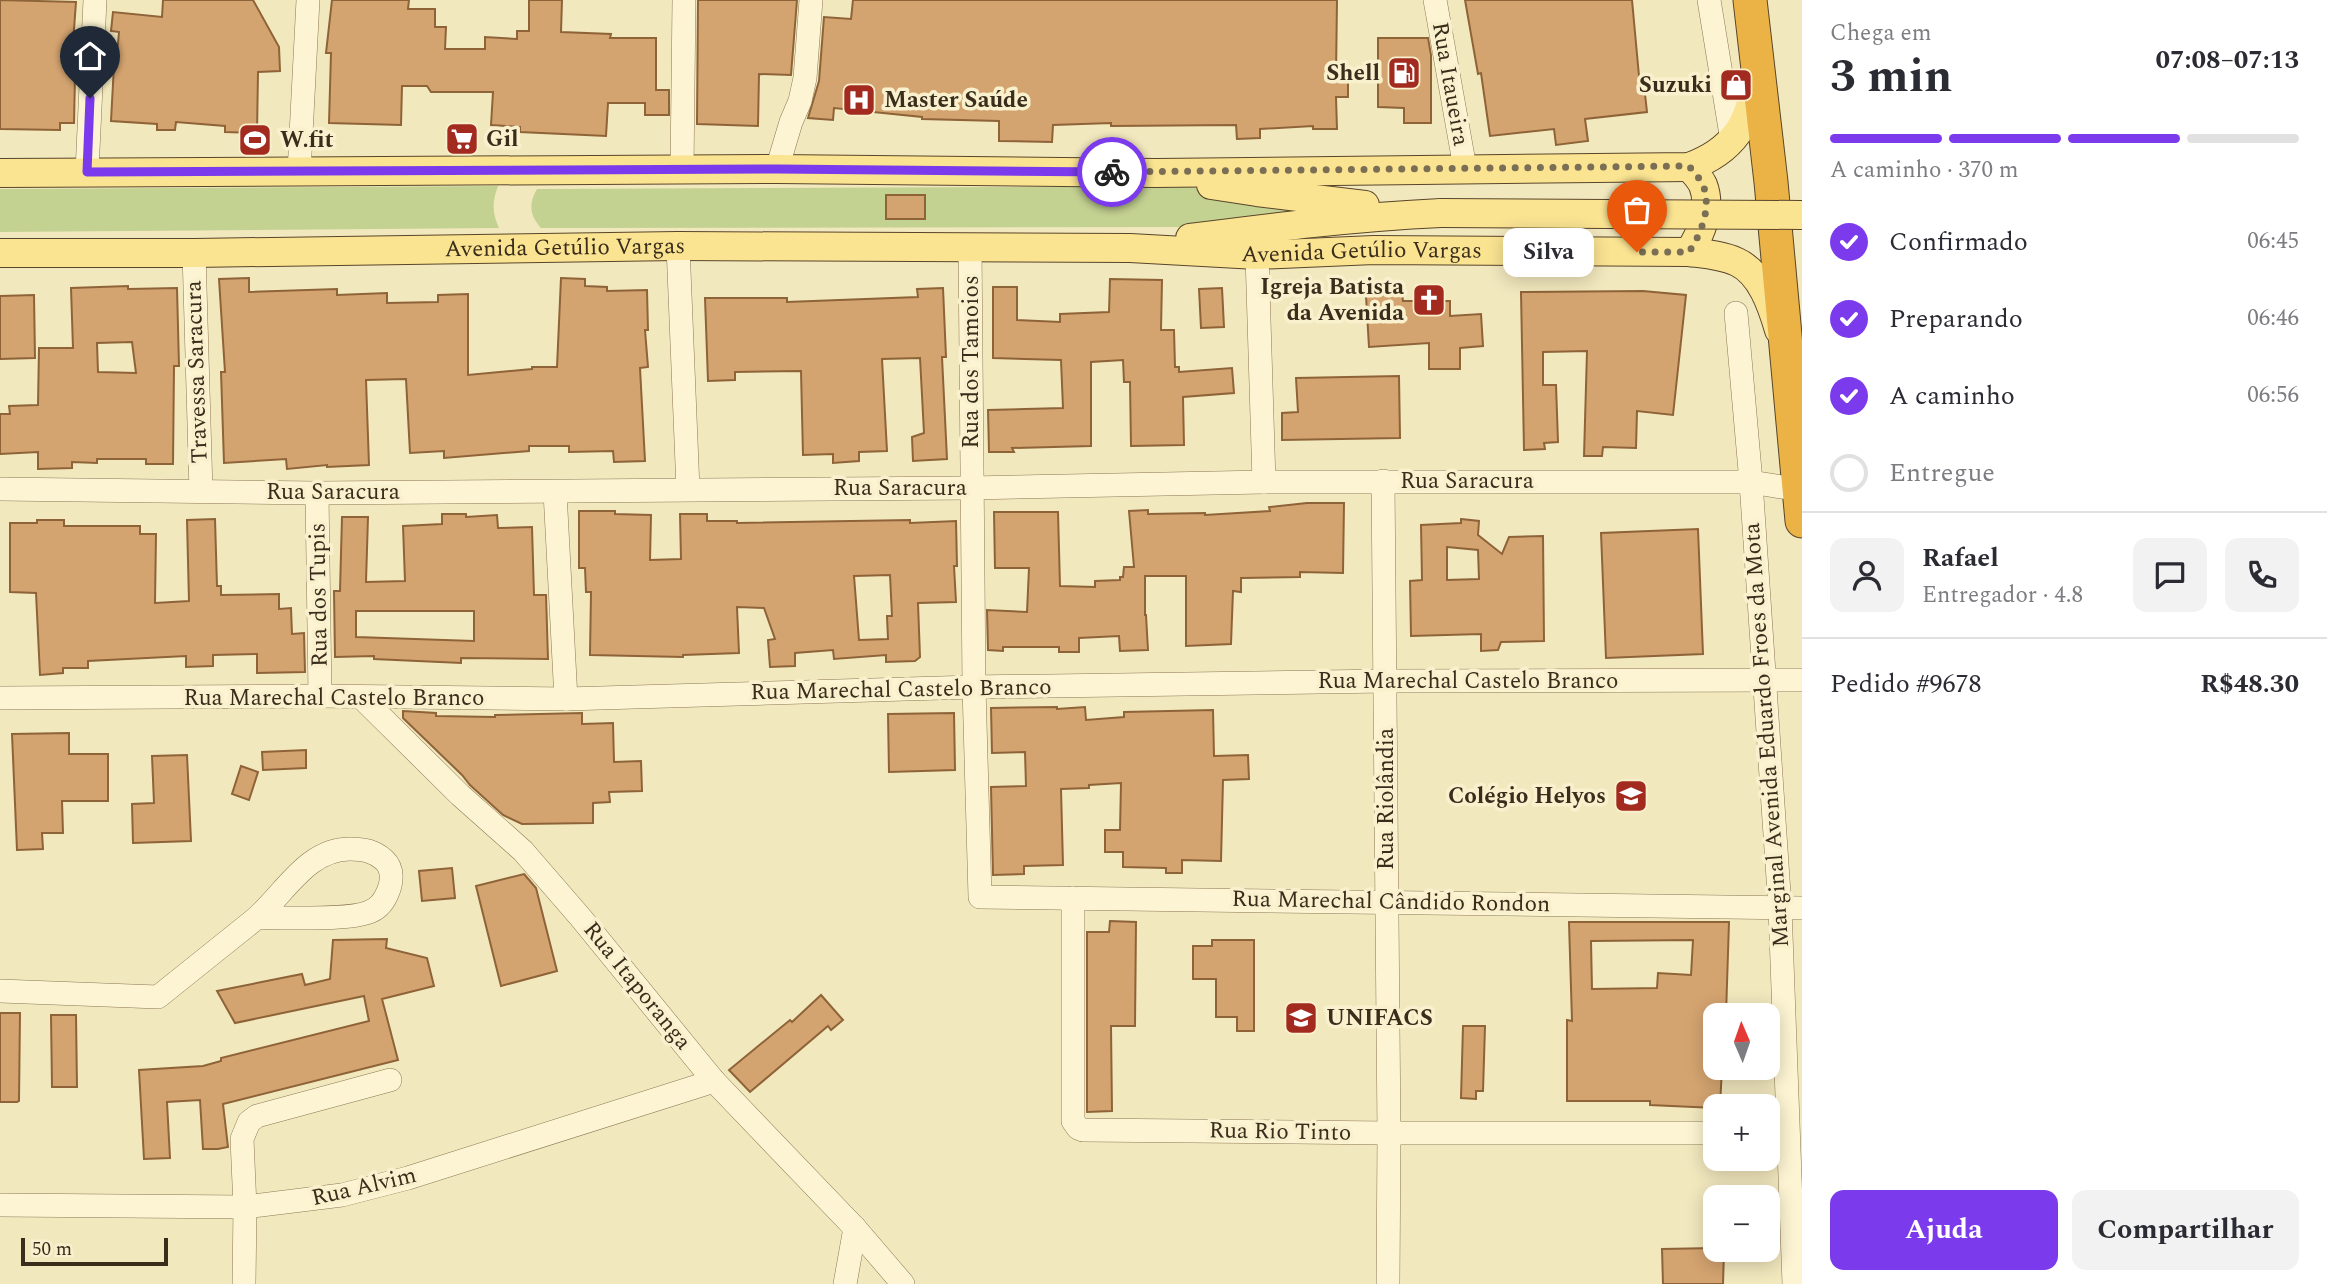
<!DOCTYPE html>
<html lang="pt">
<head>
<meta charset="utf-8">
<style>
  :root { --surface:#fff; --page:#f2f2f3; --text:#2b2b33; --muted:#7c7c81; --line:#e1e1e2; --accent:#7c3aed }
  body { margin:0; font-family:Spectral,serif; background:var(--page); color:var(--text); height:100vh; display:flex; flex-direction:column; font-size:26px; white-space:nowrap }
  * { box-sizing:border-box; margin:0 }
  p { font-size:23px; color:var(--muted) }
  .icon { flex:none; width:38px; height:38px; fill:none; stroke:currentColor; stroke-width:2; stroke-linecap:round; stroke-linejoin:round }
  .map { position:relative; flex:1; overflow:hidden }
  .panel { display:flex; flex-direction:column; background:var(--surface); width:525px }
  .panel>* { flex:none }
  .needle { width:46px; rotate:358deg }
  .controls { position:absolute; left:1703px; top:1003px; display:grid; gap:14px }
  .controls a { display:grid; place-items:center; width:77px; height:77px; border-radius:14px; background:var(--surface); box-shadow:0 4px 18px #0003; font-size:35px }
  .scale { position:absolute; left:21px; bottom:18px; width:147px; box-sizing:border-box; padding-left:7px; border:4px solid #3a2d1b; border-top:0; font-size:19px; line-height:24px; white-space:nowrap; color:#3a2d1b; -webkit-text-stroke:5px #f9f1ce; paint-order:stroke }
  .pin { position:absolute; display:grid; place-items:center; width:60px; height:60px; color:#fff; margin:-72px -30px; border-radius:50% 50% 50% 0; rotate:-45deg; box-shadow:0 0 7px #0007 }
  .pin .icon { rotate:45deg }
  .courier { position:absolute; display:grid; place-items:center; width:70px; height:70px; margin:-35px; border:5px solid #7c3aed; border-radius:50%; background:#fff; color:#222; box-shadow:0 2px 9px #0007 }
  .bubble { position:absolute; height:49px; border-radius:14px; background:var(--surface); box-shadow:0 4px 18px #0003; font-size:23px; font-weight:700; line-height:49px; text-align:center }
  .summary em { font-style:normal; font-weight:700 }
  .summary div { display:flex; flex-direction:column-reverse }
  .summary { display:flex; align-items:center; justify-content:space-between; height:119px; padding:0 28px }
  h1 { font-size:46px; font-weight:700; line-height:52px }
  .bar { display:grid; grid-template-columns:repeat(4,1fr); gap:10px 7px; align-content:center; height:84px; padding:0 28px }
  .bar i { height:9px; border-radius:5px; background:var(--line) }
  .bar .on { background:var(--accent) }
  .bar p { grid-column:span 4 }
  .line { display:flex; align-items:center; gap:18px; padding:0 28px; border-top:2px solid var(--line) }
  .line div { flex:1 }
  .round { display:grid; place-items:center; flex:none; width:74px; height:74px; border-radius:14px; background:var(--page) }
  ol { padding:0 28px; list-style:none }
  li { display:flex; align-items:center; gap:21px; height:77px }
  li p { margin-inline-start:auto }
  li .icon { padding:7px; border-radius:50%; background:var(--accent); color:#fff; stroke-width:4 }
  li:last-child { color:var(--muted) }
  li i { width:38px; height:38px; border:4px solid var(--line); border-radius:50% }
  .primary-button { display:flex; gap:14px; margin-top:auto; padding:14px 28px }
  .primary-button a { flex:1; height:80px; border-radius:14px; background:var(--accent); color:#fff; font-size:28px; font-weight:700; line-height:80px; text-align:center }
  .primary-button a+a { background:var(--page); color:var(--text) }
  main { display:flex; flex:1; min-height:0 }
  .map>svg:first-child { display:block }
  .green { fill:#c3d191 }
  .building { fill:#d4a470; stroke:#8e6338; stroke-width:2; fill-rule:evenodd }
  .lines { fill:none; stroke-linecap:round; stroke-linejoin:round }
  .minor-casing { stroke:#8c7855; stroke-width:24 }
  .major-casing { stroke:#59452a; stroke-width:30 }
  .highway-casing { stroke:#59452a; stroke-width:35 }
  .minor { stroke:#fcf4d2; stroke-width:23 }
  .major { stroke:#fae391; stroke-width:28 }
  .highway { stroke:#ebb245; stroke-width:33 }
  .major-bridge-casing { stroke:#59452a; stroke-width:30; stroke-linecap:butt }
  .major-bridge { stroke:#fae391; stroke-width:28 }
  .done { stroke:#7a6e54; stroke-width:7; stroke-dasharray:0 12.6 }
  .route { stroke:#7c3aed; stroke-width:9 }
  .labels { text-anchor:middle; dominant-baseline:central; stroke-width:7; stroke-linejoin:round; paint-order:stroke }
  .poi-label { font-size:23px; font-weight:bold; fill:#3a2d1b; stroke:#f9f1ce; text-anchor:end }
  .street-label { font-size:23px; fill:#3a2d1b; stroke:#f9f1ce }
</style>
</head>
<body>
<main>
<div class="map">
<svg width="1802" height="1284" viewBox="0 0 1802 1284">
  <rect width="100%" height="100%" fill="#f2e8be"/>
  <g class="green">
    <path d="M498,186C492,202 492,213 499,228L0,232V189Z"/>
    <path d="M1222,186L1294,210L1205,227L541,228C530,216 528,204 537,189Z"/>
  </g>
  <g class="building">
    <polygon points="0,0 76,2 73,43 79,43 77,77 75,76 74,123 60,123 60,130 0,129"/>
    <polygon points="163,0 253,0 279,47 280,71 258,72 257,133 225,132 225,126 176,122 175,130 157,130 157,124 111,121 114,65 116,65 119,32 111,31 113,12 162,17"/>
    <polygon points="332,0 409,0 408,9 435,9 435,27 446,27 445,49 485,49 485,37 517,39 517,31 529,31 529,0 562,0 561,32 611,34 610,38 656,38 656,90 669,90 669,115 645,115 645,103 608,103 606,136 520,132 520,127 491,125 493,92 431,92 427,86 402,86 401,125 329,123 331,53 326,53"/>
    <polygon points="698,0 797,0 791,75 759,74 758,126 697,124"/>
    <polygon points="853,0 1337,0 1336,76 1348,76 1348,97 1336,97 1337,129 1313,129 1313,126 1260,129 1260,138 1237,139 1236,125 1111,126 1111,123 1053,125 1052,142 999,141 999,121 922,119 922,117 834,108 833,120 808,118 819,81 824,17 851,19"/>
    <polygon points="1465,0 1632,0 1639,76 1643,76 1647,112 1585,119 1588,141 1556,145 1554,129 1490,136 1481,73 1478,74"/>
    <polygon points="1378,38 1428,38 1431,55 1431,123 1404,123 1404,108 1378,107"/>
    <rect x="886" y="195" width="39" height="24"/>
    <polygon points="249,278 249,292 337,289 337,295 387,293 387,303 438,302 438,295 468,294 468,375 532,369 532,367 557,367 561,278 585,279 585,286 607,287 607,291 647,290 648,330 645,330 648,367 640,368 645,461 614,462 613,451 569,452 569,446 529,446 529,451 444,458 444,451 410,453 406,379 366,380 369,465 327,467 327,465 287,469 286,459 224,463 221,372 225,372 219,279"/>
    <polygon points="1110,279 1162,280 1161,330 1174,330 1175,367 1179,367 1179,372 1232,368 1234,393 1183,397 1184,445 1131,446 1130,382 1124,382 1123,360 1091,362 1091,446 1012,448 1014,452 989,452 988,410 1063,408 1061,360 993,358 993,287 1017,287 1017,320 1060,322 1060,314 1109,312"/>
    <path d="M128,286V289L177,288L179,366H174L173,464H146V459H97V463L72,462V468L38,469V452L0,454V414H10L9,406L38,405L39,348H73L71,288ZM132,342L136,373L98,372L97,343Z"/>
    <polygon points="943,288 946,357 942,357 947,459 913,461 912,437 924,433 920,358 882,359 887,451 859,452 859,461 833,463 833,454 803,455 801,371 735,372 735,380 708,381 705,298 787,298 787,302 918,297 917,289"/>
    <polygon points="1222,288 1224,327 1201,328 1199,289"/>
    <polygon points="1643,291 1686,295 1673,415 1637,411 1636,448 1603,447 1602,456 1584,456 1587,351 1543,352 1543,385 1556,385 1558,442 1544,443 1545,449 1524,450 1521,292"/>
    <polygon points="1402,294 1403,301 1450,301 1450,316 1481,314 1483,346 1460,348 1460,369 1429,369 1429,343 1369,347 1366,296"/>
    <polygon points="34,295 35,358 0,359 0,296"/>
    <polygon points="1399,376 1400,438 1282,440 1282,413 1298,412 1296,378"/>
    <polygon points="1307,503 1344,503 1343,573 1300,572 1300,577 1241,578 1241,592 1233,591 1231,644 1186,646 1186,576 1145,576 1145,615 1146,615 1148,650 1120,651 1119,636 1079,638 1079,652 1059,652 1059,647 1003,647 1003,651 988,650 987,610 1027,612 1029,568 995,568 994,512 1058,512 1060,586 1095,587 1095,581 1120,580 1120,577 1123,577 1124,567 1134,567 1129,511 1148,510 1148,514 1205,513 1205,515 1270,511 1269,507"/>
    <path d="M579,511H615V514L651,515L650,560L681,559L680,514H707V521H737V523L910,520V523L956,521L957,566H954L956,602L918,603L920,657L915,661L886,662V655L834,659L833,650L795,653V666L770,667L768,640L775,639L764,608L737,607L739,653L683,655V657L590,655L591,592H586L585,568H579ZM890,575L892,616H887L888,639L859,640L854,576Z"/>
    <path d="M442,514H466V517L497,515L498,528L532,527L534,595H546L548,659L461,658V663L374,659V656L335,657L334,591H340L342,517H368L366,582L405,581L403,526L442,524ZM356,611H474V641L356,637Z"/>
    <polygon points="215,519 217,586 221,586 221,595 279,594 279,609 291,608 292,634 304,633 305,672 257,673 257,654 213,655 213,666 186,667 186,656 88,661 88,668 63,668 63,673 40,675 36,593 10,592 10,523 37,523 37,520 64,520 64,526 140,526 140,534 156,534 155,603 189,601 187,520"/>
    <path d="M1461,519L1479,521L1478,535L1502,554L1509,537L1543,536L1544,641L1501,642L1498,650L1481,651V634L1411,636L1410,581L1422,580L1421,525L1461,523ZM1447,547L1478,550L1479,579L1447,580Z"/>
    <polygon points="1698,529 1703,654 1606,658 1601,533"/>
    <polygon points="1057,707 1057,709 1085,707 1086,720 1124,717 1124,712 1213,710 1214,756 1248,755 1249,779 1223,780 1221,861 1182,860 1182,873 1166,873 1166,868 1123,867 1123,852 1105,852 1105,830 1120,830 1121,783 1089,785 1089,788 1061,789 1063,865 1024,866 1024,874 993,875 991,787 1026,786 1025,752 992,753 991,708"/>
    <polygon points="403,711 436,713 436,716 495,717 495,715 582,713 582,724 613,723 614,762 641,761 642,791 609,792 610,802 593,803 593,823 522,824 503,815 470,785 462,775 403,718"/>
    <polygon points="954,713 955,770 889,772 888,714"/>
    <polygon points="69,733 69,754 108,754 108,801 62,801 63,833 42,833 43,849 17,850 12,734"/>
    <polygon points="306,750 306,768 263,770 262,752"/>
    <polygon points="187,755 191,841 133,843 132,804 154,803 152,756"/>
    <polygon points="241,766 258,772 249,800 232,794"/>
    <polygon points="452,868 455,898 422,901 419,871"/>
    <polygon points="524,874 536,888 557,971 501,986 476,886"/>
    <polygon points="1110,921 1136,922 1135,1026 1111,1026 1112,1111 1087,1112 1087,932 1109,932"/>
    <path d="M1569,922H1729L1726,1015H1715V1068H1722L1720,1106H1715V1108L1650,1105V1101H1567V1020L1572,1021ZM1693,940L1691,975L1658,973L1657,988L1592,989L1591,941Z"/>
    <polygon points="387,939 386,948 427,958 434,986 382,999 398,1060 223,1104 228,1147 218,1149 203,1149 200,1100 167,1102 170,1158 144,1159 139,1070 203,1066 221,1061 221,1058 369,1021 364,996 235,1023 217,991 302,974 305,985 330,979 333,940"/>
    <polygon points="1212,940 1254,940 1254,1031 1237,1031 1237,1017 1216,1017 1216,979 1193,979 1193,946 1212,946"/>
    <polygon points="821,995 843,1020 831,1030 828,1026 750,1092 729,1070 790,1020 792,1022"/>
    <polygon points="0,1013 20,1013 19,1101 17,1102 0,1102"/>
    <polygon points="51,1015 76,1015 77,1087 52,1087"/>
    <polygon points="1463,1026 1485,1026 1483,1091 1476,1091 1476,1099 1461,1098"/>
    <polygon points="1715,1248 1724,1250 1723,1284 1663,1284 1662,1249"/>
  </g>
  <g class="lines">
    <defs>
      <g id="minor">
        <polyline points="1435,0 1465,168"/>
        <polyline points="1709,0 1732,141"/>
        <polyline points="682,169 684,0"/>
        <polyline points="777,169 791,122 800,101 805,78 811,0"/>
        <polyline points="87,172 95,0"/>
        <polyline points="299,173 308,0"/>
        <polyline points="678,246 688,489"/>
        <polyline points="970,246 974,687 980,897 1802,908"/>
        <polyline points="194,253 201,491"/>
        <polyline points="1257,255 1264,482"/>
        <polyline points="1736,313 1751,482 1780,908 1794,1284"/>
        <polyline points="1383,481 1389,1133 1388,1284"/>
        <polyline points="0,489 317,493 971,488 1264,482 1751,482 1800,490"/>
        <polyline points="555,492 566,699"/>
        <polyline points="317,493 320,696"/>
        <polyline points="0,698 320,696 566,699 974,687 1386,681 1802,680"/>
        <polyline points="362,698 460,795 523,851 581,918 714,1081 855,1228 903,1284"/>
        <polyline points="1073,898 1073,1121 1078,1128 1083,1130 1389,1133 1715,1133"/>
        <path d="M0,991L158,997C190,971 222,946 254,920C284,895 306,849 350,849C364,849 374,851 384,860C394,869 392,883 387,894C383,903 378,909 369,912C348,921 282,917 257,918"/>
        <polyline points="0,1205 245,1207 342,1195 408,1178 714,1081"/>
        <polyline points="244,1284 245,1207 242,1139 249,1122 257,1116 390,1080"/>
        <polyline points="845,1284 855,1228"/>
      </g>
      <g id="major">
        <path d="M0,173L777,169L1156,173L1689,167C1733,151 1751,123 1755,79"/>
        <polyline points="1211,185 1257,192 1365,205"/>
        <path d="M1190,238C1275,227 1355,217 1441,213"/>
        <path d="M1689,252C1701,234 1712,208 1703,185C1700,179 1694,172 1689,167"/>
        <path id="s1" d="M0,253H194L678,246L1130,248L1257,255L1374,250L1689,252C1705,254 1722,255 1737,262C1761,273 1772,306 1779,330"/>
      </g>
      <polyline id="highway" points="1750,0 1771,182 1802,521"/>
    </defs>
    <use href="#minor" class="minor-casing"/>
    <use href="#major" class="major-casing"/>
    <use href="#highway" class="highway-casing"/>
    <use href="#minor" class="minor"/>
    <use href="#major" class="major"/>
    <use href="#highway" class="highway"/>
    <defs>
      <polyline id="major-bridge" points="1441,213 1802,215"/>
    </defs>
    <use href="#major-bridge" class="major-bridge-casing"/>
    <use href="#major-bridge" class="major-bridge"/>
  </g>
  <g class="lines">
    <path class="done" d="M1112,172L1689,166C1694,172 1700,179 1703,185C1712,207 1701,234 1689,252H1637"/>
    <polyline class="route" points="90,98 87,172 778,169 1112,172"/>
  </g>
  <defs>
    <symbol id="fuel-square" viewBox="-11 -11 22 22"><rect x="-9" y="-9" width="18" height="18" rx="4" fill="#a22a1f" stroke="#f9f1ce"/><path d="M-5.5-6h7V0h2V4h1.3V-2.5L3-4.5l.8-.8L6-3V5H2.5V1h-1V6h-7ZM-4.2-4.7v3.2H.2V-4.7Z" fill="#fff"/></symbol>
    <symbol id="shop-square" viewBox="-11 -11 22 22"><rect x="-9" y="-9" width="18" height="18" rx="4" fill="#a22a1f" stroke="#f9f1ce"/><path d="M-5-2.5h2.3a2.7 3.5 0 0 1 5.4 0H5L5.5 6h-11ZM-1.5-2.5h3a1.5 2.3 0 0 0-3 0Z" fill="#fff"/></symbol>
    <symbol id="hospital-square" viewBox="-11 -11 22 22"><rect x="-9" y="-9" width="18" height="18" rx="4" fill="#a22a1f" stroke="#f9f1ce"/><path d="M-5-5h3v3.5h4V-5h3V5h-3V1.5h-4V5h-3Z" fill="#fff"/></symbol>
    <symbol id="supermarket-square" viewBox="-11 -11 22 22"><rect x="-9" y="-9" width="18" height="18" rx="4" fill="#a22a1f" stroke="#f9f1ce"/><path d="M-6-5.5h2.5l.6 2H6L4.5 2H-2.5L-4.4-4H-6ZM-1.5 3.2a1.3 1.3 0 1 0 .1 0ZM3 3.2a1.3 1.3 0 1 0 .1 0Z" fill="#fff"/></symbol>
    <symbol id="stadium-square" viewBox="-11 -11 22 22"><rect x="-9" y="-9" width="18" height="18" rx="4" fill="#a22a1f" stroke="#f9f1ce"/><path d="M0-5a6.5 5 0 1 0 0 10a6.5 5 0 1 0 0-10ZM-3.5-1.8h7v3.6h-7Z" fill="#fff"/></symbol>
    <symbol id="church-square" viewBox="-11 -11 22 22"><rect x="-9" y="-9" width="18" height="18" rx="4" fill="#a22a1f" stroke="#f9f1ce"/><path d="M-1.2-6h2.4v3.5h3.3v2.4h-3.3V6h-2.4V-.1h-3.3v-2.4h3.3Z" fill="#fff"/></symbol>
    <symbol id="school-square" viewBox="-11 -11 22 22"><rect x="-9" y="-9" width="18" height="18" rx="4" fill="#a22a1f" stroke="#f9f1ce"/><path d="M0-5L7-2L0 1L-7-2ZM-4 1L0 2.5L4 1V4Q0 6-4 4Z" fill="#fff"/></symbol>
    <symbol id="university-square" viewBox="-11 -11 22 22"><rect x="-9" y="-9" width="18" height="18" rx="4" fill="#a22a1f" stroke="#f9f1ce"/><path d="M0-5L7-2L0 1L-7-2ZM-4 1L0 2.5L4 1V4Q0 6-4 4Z" fill="#fff"/></symbol>
  </defs>
  <g fill-rule="evenodd">
    <use href="#fuel-square" x="1385" y="54" width="38" height="38"/>
    <use href="#shop-square" x="1717" y="66" width="38" height="38"/>
    <use href="#hospital-square" x="840" y="81" width="38" height="38"/>
    <use href="#supermarket-square" x="443" y="120" width="38" height="38"/>
    <use href="#stadium-square" x="236" y="121" width="38" height="38"/>
    <use href="#church-square" x="1410" y="281" width="38" height="38"/>
    <use href="#school-square" x="1612" y="777" width="38" height="38"/>
    <use href="#university-square" x="1282" y="999" width="38" height="38"/>
  </g>
  <g class="labels">
    <g class="poi-label">
      <text x="1380" y="73">Shell</text>
      <text x="1712" y="85">Suzuki</text>
      <text x="884" y="100" text-anchor="start">Master Saúde</text>
      <text x="486" y="139" text-anchor="start">Gil</text>
      <text x="280" y="140" text-anchor="start">W.fit</text>
      <text x="1404" y="287">Igreja Batista<tspan x="1404" dy="26">da Avenida</tspan></text>
      <text x="1606" y="796">Colégio Helyos</text>
      <text x="1326" y="1018" text-anchor="start">UNIFACS</text>
    </g>
    <g class="street-label">
      <text transform="translate(1450 84) rotate(80)">Rua Itaueira</text>
      <text stroke="none"><textPath href="#s1" startOffset="565">Avenida Getúlio Vargas</textPath></text>
      <text stroke="none"><textPath href="#s1" startOffset="1362">Avenida Getúlio Vargas</textPath></text>
      <text transform="translate(971 362) rotate(-90)">Rua dos Tamoios</text>
      <text transform="translate(197 372) rotate(-92)">Travessa Saracura</text>
      <text x="1467" y="481">Rua Saracura</text>
      <text x="900" y="488">Rua Saracura</text>
      <text x="333" y="492">Rua Saracura</text>
      <text transform="translate(319 595) rotate(-91)">Rua dos Tupis</text>
      <text x="1468" y="681">Rua Marechal Castelo Branco</text>
      <text transform="translate(901 690) rotate(-1)">Rua Marechal Castelo Branco</text>
      <text x="334" y="698">Rua Marechal Castelo Branco</text>
      <text transform="translate(1767 735) rotate(-94)">Marginal Avenida Eduardo Froes da Mota</text>
      <text transform="translate(1386 799) rotate(-90)">Rua Riolândia</text>
      <text transform="translate(1391 902) rotate(1)">Rua Marechal Cândido Rondon</text>
      <text transform="translate(637 986) rotate(51)">Rua Itaporanga</text>
      <text transform="translate(1280 1132) rotate(1)">Rua Rio Tinto</text>
      <text transform="translate(364 1187) rotate(-13)">Rua Alvim</text>
    </g>
  </g>
</svg>
<div class="controls">
<a><svg class="needle" viewBox="-14 -14 28 28"><path d="M0-13l5 13h-10z" fill="#e53935"/><path d="M0 13l5-13h-10z" fill="#7c7c81"/></svg></a>
<a>+</a>
<a>−</a>
</div>
<div class="scale">50 m</div>
<div class="pin" style="left:1637px;top:252px;background:#ea580c"><svg class="icon" aria-label="bag" viewBox="0 0 24 24"><path d="M5 8h14l-1 12H6zM9 8a3 3 0 0 1 6 0"/></svg></div>
<div class="pin" style="left:90px;top:98px;background:#1f2937"><svg class="icon" aria-label="home" viewBox="0 0 24 24"><path d="M3 11l9-7 9 7M6 9v11h12V9"/></svg></div>
<div class="courier" style="left:1112px;top:172px"><svg class="icon" aria-label="bike" viewBox="0 0 24 24"><circle cx="6" cy="16" r="4"/><circle cx="18" cy="16" r="4"/><path d="M6 16l4-8h5l3 8M10 8l3 8H6M13 5h3"/></svg></div>
<div class="bubble" style="left:1503px;top:228px;width:91px">Silva</div>
</div>
<section class="panel">
<div class="summary"><div><h1>3 min</h1><p>Chega em</p></div><em>07:08–07:13</em></div>
<div class="bar"><i class="on"></i><i class="on"></i><i class="on"></i><i></i><p>A caminho · 370 m</p></div>
<ol>
<li><svg class="icon" aria-label="check" viewBox="0 0 24 24"><path d="M5 12l5 5 9-10"/></svg>Confirmado<p>06:45</p></li>
<li><svg class="icon" aria-label="check" viewBox="0 0 24 24"><path d="M5 12l5 5 9-10"/></svg>Preparando<p>06:46</p></li>
<li><svg class="icon" aria-label="check" viewBox="0 0 24 24"><path d="M5 12l5 5 9-10"/></svg>A caminho<p>06:56</p></li>
<li><i></i>Entregue</li>
</ol>
<div class="line" style="height:126px"><a class="round"><svg class="icon" aria-label="person" viewBox="0 0 24 24"><circle cx="12" cy="8" r="4"/><path d="M4 21q1-7 8-7t8 7"/></svg></a><div><b>Rafael</b><p>Entregador · 4.8</p></div><a class="round"><svg class="icon" aria-label="chat" viewBox="0 0 24 24"><path d="M4 5h16v11H9l-5 4z"/></svg></a><a class="round"><svg class="icon" aria-label="phone" viewBox="0 0 24 24"><path d="M5 4h4l2 5-3 2q2 4 5 5l2-3 5 2v4C11 20 4 13 5 4z"/></svg></a></div>
<div class="line" style="height:91px"><div>Pedido #9678</div><b>R$48.30</b></div>
<div class="primary-button"><a>Ajuda</a><a>Compartilhar</a></div>
</section>
</main>
</body>
</html>
